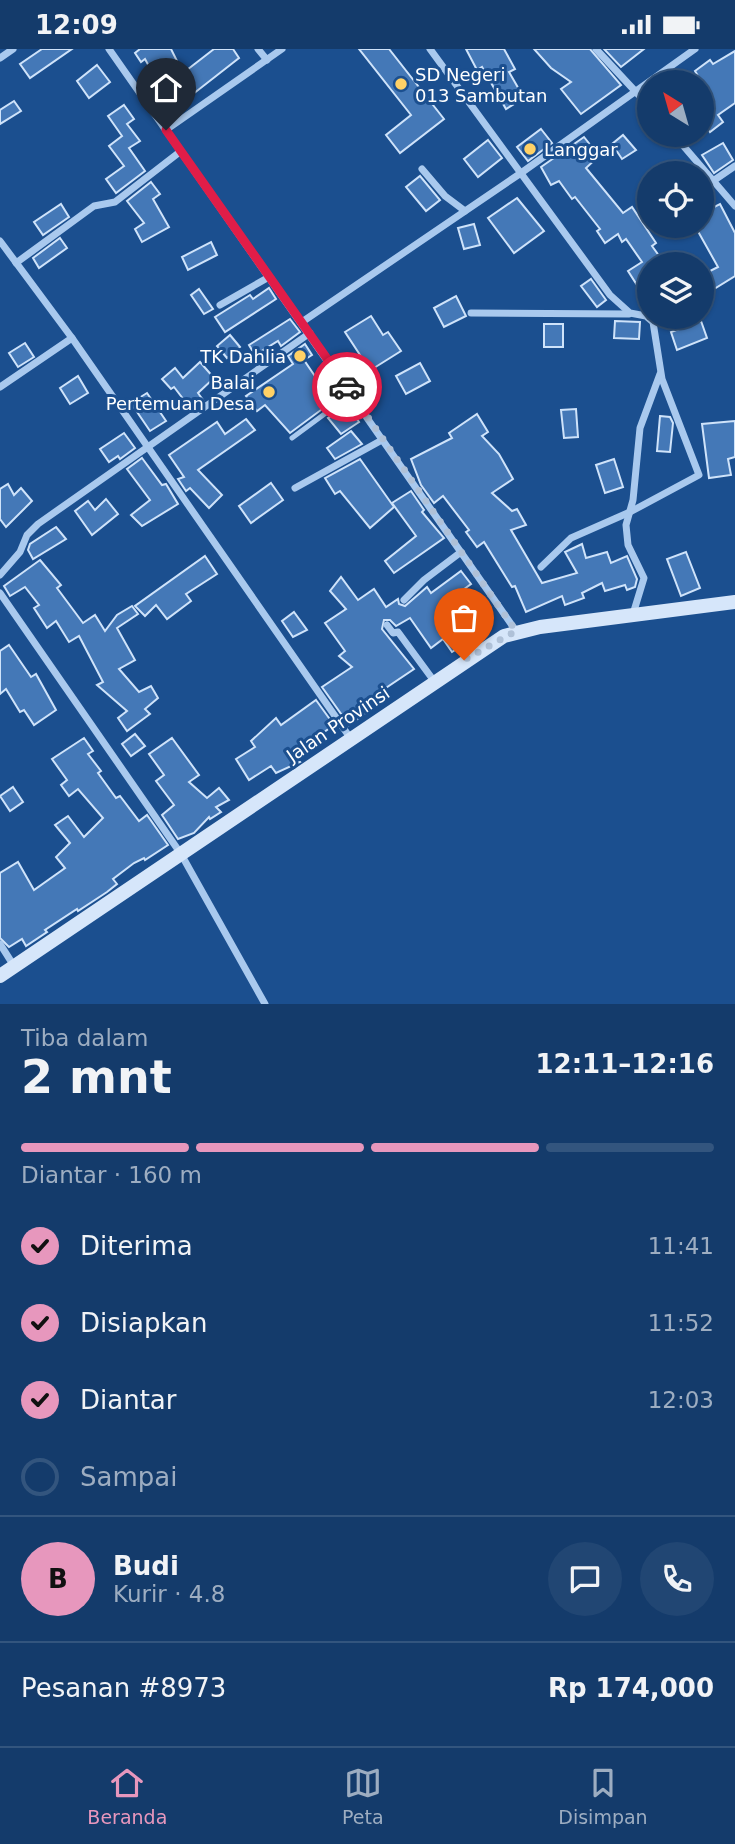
<!DOCTYPE html>
<html lang="id">
<head>
<meta charset="utf-8">
<style>
  :root { --surface:#143b6b; --page:#214673; --text:#f1f3f6; --muted:#9dadc1; --line:#33557e; --accent:#e797bd }
  body { margin:0; font-family:"DejaVu Sans",sans-serif; background:var(--page); color:var(--text); height:100vh; display:flex; flex-direction:column; font-size:26px; white-space:nowrap }
  * { box-sizing:border-box; margin:0 }
  p { font-size:23px; color:var(--muted) }
  .icon { flex:none; width:38px; height:38px; fill:none; stroke:currentColor; stroke-width:2; stroke-linecap:round; stroke-linejoin:round }
  .map { position:relative; height:955px; overflow:hidden }
  .drawer { display:flex; flex-direction:column; background:var(--surface); flex:1 }
  .drawer>* { flex:none }
  .needle { width:46px; rotate:323deg }
  .buttons { position:absolute; left:637px; top:21px; display:grid; gap:14px }
  .buttons a { display:grid; place-items:center; width:77px; height:77px; border-radius:50%; background:var(--surface); box-shadow:0 2px 5px #0004,0 0 0 2px var(--line); font-size:35px }
  .pin { position:absolute; display:grid; place-items:center; width:60px; height:60px; color:#fff; margin:-72px -30px; border-radius:50% 50% 50% 0; rotate:-45deg; box-shadow:0 0 7px #0007 }
  .pin .icon { rotate:45deg }
  .courier { position:absolute; display:grid; place-items:center; width:70px; height:70px; margin:-35px; border:5px solid #e11d48; border-radius:50%; background:#fff; color:#222; box-shadow:0 2px 9px #0007 }
  .summary em { font-style:normal; font-weight:700 }
  .summary div { display:flex; flex-direction:column-reverse }
  .summary { display:flex; align-items:center; justify-content:space-between; height:119px; padding:0 21px }
  h1 { font-size:46px; font-weight:700; line-height:52px }
  .bar { display:grid; grid-template-columns:repeat(4,1fr); gap:10px 7px; align-content:center; height:84px; padding:0 21px }
  .bar i { height:9px; border-radius:5px; background:var(--line) }
  .bar .on { background:var(--accent) }
  .bar p { grid-column:span 4 }
  .line { display:flex; align-items:center; gap:18px; padding:0 21px; border-top:2px solid var(--line) }
  .line div { flex:1 }
  .round { display:grid; place-items:center; flex:none; width:74px; height:74px; border-radius:37px; background:var(--page) }
  ol { padding:0 21px; list-style:none }
  li { display:flex; align-items:center; gap:21px; height:77px }
  li p { margin-inline-start:auto }
  li .icon { padding:7px; border-radius:50%; background:var(--accent); color:#111; stroke-width:4 }
  li:last-child { color:var(--muted) }
  li i { width:38px; height:38px; border:4px solid var(--line); border-radius:50% }
  .status { display:flex; justify-content:space-between; align-items:center; height:49px; padding:0 35px; background:var(--surface); direction:ltr }
  .status svg { height:19px; fill:currentColor }
  .menu { display:flex; justify-content:space-around; align-items:center; height:98px; border-top:2px solid var(--line); background:var(--surface); font-size:19px; color:var(--muted) }
  .menu a { display:grid; justify-items:center; gap:4px }
  .menu .on { color:var(--accent) }
  .map>svg:first-child { display:block }
  .building { fill:#4478b7; stroke:#cfe3fa; stroke-width:2 }
  .lines { fill:none; stroke-linecap:round; stroke-linejoin:round }
  .lane { stroke:#a9c9ee; stroke-width:5 }
  .street { stroke:#a9c9ee; stroke-width:7 }
  .secondary { stroke:#d6e6fa; stroke-width:14 }
  .done { stroke:#afc1d8; stroke-width:7; stroke-dasharray:0 12.6 }
  .route { stroke:#e11d48; stroke-width:9 }
  .poi-dot { fill:#ffd166; stroke:#1b4f8f; stroke-width:2.5 }
  .labels { text-anchor:middle; dominant-baseline:central; stroke-width:6; stroke-linejoin:round; paint-order:stroke }
  .poi-label { font-size:18px; fill:#fff; stroke:#1b4f8f; text-anchor:start }
  .street-label { font-size:18px; fill:#fff; stroke:#1b4f8f }
</style>
</head>
<body>
<div class="status"><b>12:09</b><svg viewBox="0 0 49 12"><path d="M0 12V9h3v3zM5 12V6h3v6zM10 12V3h3v9zM15 12V0h3v12zM26 1h20v11H26zM47 4h2v5h-2z"/></svg></div>
<div class="map">
<svg width="735" height="955" viewBox="0 0 735 955">
  <rect width="100%" height="100%" fill="#1b4f8f"/>
  <g class="building">
    <polygon points="42,0 72,0 30,29 20,15"/>
    <polygon points="140,0 171,0 183,24 214,0 233,0 239,9 179,56 156,30 145,10 141,13 135,4"/>
    <polygon points="359,0 389,0 444,70 400,104 386,86 411,66"/>
    <polygon points="466,0 504,0 515,20 509,23 524,49 506,60 482,18 477,21"/>
    <polygon points="534,0 590,0 621,36 581,65 561,40 571,33 551,19"/>
    <polygon points="604,0 644,0 621,18"/>
    <polygon points="735,2 735,54 718,66 723,73 710,83 702,72 702,33 690,33 698,27 695,22 710,11 713,15"/>
    <polygon points="97,16 110,33 89,49 77,32"/>
    <polygon points="14,52 21,62 0,75 0,61"/>
    <polygon points="124,56 134,70 127,75 140,92 129,99 145,122 116,144 106,130 124,117 109,97 122,87 108,67"/>
    <polygon points="541,80 552,94 528,112 517,98"/>
    <polygon points="623,86 636,101 622,110 612,95"/>
    <polygon points="584,88 599,107 586,119 623,164 632,158 656,194 652,197 665,215 649,215 649,227 637,236 628,222 642,213 626,190 622,193 618,185 605,194 597,182 600,180 575,148 572,150 559,132 551,136 541,118"/>
    <polygon points="488,91 502,109 478,128 464,110"/>
    <polygon points="723,94 733,111 714,124 702,106"/>
    <polygon points="420,127 440,151 426,162 406,138"/>
    <polygon points="151,133 160,145 153,150 169,178 142,193 135,180 144,174 127,152"/>
    <polygon points="517,149 544,182 514,204 488,169"/>
    <polygon points="61,155 69,168 43,186 34,173"/>
    <polygon points="720,155 735,184 735,227 706,245 702,226 718,218 695,177 702,177 702,164"/>
    <polygon points="474,175 480,196 464,200 458,179"/>
    <polygon points="60,189 67,199 39,219 33,209"/>
    <polygon points="211,193 217,206 188,221 182,208"/>
    <polygon points="591,230 606,251 597,258 581,237"/>
    <polygon points="269,239 276,250 225,283 215,268 250,246 253,250"/>
    <polygon points="199,240 213,260 204,265 191,246"/>
    <polygon points="456,247 466,267 444,278 434,259"/>
    <polygon points="371,267 383,286 388,283 401,302 366,324 358,312 362,309 345,283"/>
    <polygon points="290,270 300,283 281,297 278,292 255,306 249,296"/>
    <polygon points="615,272 640,273 639,290 614,289"/>
    <polygon points="701,272 707,289 677,301 671,283"/>
    <rect x="544" y="275" width="19" height="23"/>
    <polygon points="230,286 240,298 227,309 217,297"/>
    <polygon points="25,294 34,308 18,318 9,304"/>
    <polygon points="305,295 312,306 304,311 323,339 329,355 290,384 265,356 257,362 246,347 293,315 288,307"/>
    <polygon points="200,313 214,329 198,344 203,351 191,360 174,338 171,340 162,330 175,319 183,329"/>
    <polygon points="420,314 430,332 406,345 396,327"/>
    <polygon points="78,327 88,344 70,355 60,339"/>
    <polygon points="147,344 166,372 150,382 131,354"/>
    <polygon points="350,360 359,373 341,385 328,369 338,362 341,366"/>
    <polygon points="576,360 578,388 564,389 561,361"/>
    <polygon points="477,365 488,383 482,387 499,405 513,430 492,444 512,462 517,460 526,476 511,481 542,534 577,524 565,503 582,495 586,509 607,503 611,514 627,507 637,530 635,538 627,541 625,536 605,542 602,534 582,544 584,549 565,556 562,547 526,563 515,537 512,538 484,493 477,498 466,483 469,481 443,447 434,454 421,436 411,410 452,389 449,384"/>
    <polygon points="660,367 670,368 673,374 670,403 657,402"/>
    <polygon points="246,370 255,381 198,421 222,446 209,459 190,439 186,442 178,430 184,428 169,406 217,373 225,385"/>
    <polygon points="735,372 735,408 728,410 731,426 709,429 702,375"/>
    <polygon points="351,382 362,395 335,410 327,399"/>
    <polygon points="124,384 135,399 120,410 118,407 109,413 100,400"/>
    <polygon points="142,409 162,436 166,435 178,455 142,477 131,466 150,451 127,420"/>
    <polygon points="360,410 394,458 370,479 340,442 335,445 325,429"/>
    <polygon points="614,410 623,438 605,444 596,416"/>
    <polygon points="271,434 283,451 251,474 239,457"/>
    <polygon points="8,435 14,446 21,439 32,452 6,478 0,470 0,440"/>
    <polygon points="411,442 424,461 422,463 444,489 394,524 385,512 416,487 392,454"/>
    <polygon points="106,450 118,465 92,486 75,462 88,452 95,461"/>
    <polygon points="56,478 66,490 33,510 28,501 30,495"/>
    <polygon points="686,503 700,539 681,547 667,510"/>
    <polygon points="205,507 217,525 186,545 191,552 167,570 156,556 145,567 135,557"/>
    <polygon points="40,511 61,536 57,539 83,574 95,566 105,582 117,566 132,557 138,565 117,579 135,611 119,620 139,643 151,637 158,649 145,660 150,665 127,682 118,669 127,662 97,636 103,633 79,587 69,593 56,572 47,579 34,559 39,556 25,538 10,547 4,537"/>
    <polygon points="461,522 471,535 445,554 460,576 455,579 466,594 452,603 443,590 431,599 410,569 396,577 390,571 384,571 382,580 414,620 362,655 367,663 349,676 322,638 352,618 339,607 345,602 325,574 346,560 330,542 341,528 358,551 374,540 386,558 398,550 399,555 405,557 427,538 431,544"/>
    <polygon points="294,563 307,581 293,588 282,572"/>
    <polygon points="9,596 31,628 36,625 56,661 34,676 24,661 20,663 6,640 0,645 0,602"/>
    <polygon points="316,651 334,676 293,705 300,713 276,724 271,717 249,731 236,710 255,698 251,692 276,669 281,676"/>
    <polygon points="135,685 145,697 131,707 122,695"/>
    <polygon points="84,689 93,702 88,705 101,722 98,724 116,749 120,747 139,772 147,766 168,796 145,811 144,809 134,814 113,830 117,835 107,843 78,862 77,860 45,881 47,883 26,897 22,890 9,898 0,889 0,824 18,813 34,841 65,819 56,808 70,794 55,776 68,767 84,788 103,769 78,740 69,747 61,736 67,731 52,710"/>
    <polygon points="172,689 199,726 189,733 207,749 219,739 229,751 216,758 221,763 210,770 209,768 194,784 178,790 162,766 174,756 156,732 164,726 149,705"/>
    <polygon points="13,738 23,753 10,762 0,747"/>
  </g>
  <g class="lines">
    <polyline class="lane" points="292,389 334,358 333,341 344,333"/>
    <g class="street">
      <polyline points="109,0 516,582"/>
      <polyline points="258,0 267,11"/>
      <polyline points="430,0 610,246 630,264 646,267 653,273 662,330 699,426 630,463 571,489 541,518"/>
      <polyline points="596,0 649,57"/>
      <polyline points="0,9 13,0"/>
      <polyline points="166,81 282,0"/>
      <polyline points="674,86 735,157"/>
      <polyline points="422,120 445,147 465,162"/>
      <polyline points="713,132 735,117"/>
      <polyline points="0,192 72,289 351,690"/>
      <polyline points="16,214 94,157 115,153 181,102"/>
      <polyline points="220,256 269,228"/>
      <polyline points="471,264 629,265"/>
      <polyline points="302,273 521,124 695,0"/>
      <polyline points="0,338 72,289"/>
      <polyline points="295,439 382,391"/>
      <polyline points="0,526 20,503 27,486 38,475 310,284"/>
      <polyline points="0,544 181,805 265,955"/>
      <polyline points="404,551 424,531 461,503"/>
      <polyline points="633,565 644,529 628,496 626,476 633,451 640,379 660,325"/>
      <polyline points="387,576 393,584 398,583 434,632"/>
      <polyline points="0,895 14,917"/>
    </g>
    <polyline class="secondary" points="0,927 504,587 540,578 735,553"/>
  </g>
  <g class="lines">
    <polyline class="done" points="347,338 516,582 464,611"/>
    <polyline class="route" points="166,81 347,338"/>
  </g>
  <g class="poi-dot">
    <circle cx="401" cy="35" r="7"/>
    <circle cx="530" cy="100" r="7"/>
    <circle cx="300" cy="307" r="7"/>
    <circle cx="269" cy="343" r="7"/>
  </g>
  <g class="labels">
    <g class="poi-label">
      <text x="415" y="25">SD Negeri<tspan x="415" dy="21">013 Sambutan</tspan></text>
      <text x="544" y="100">Langgar</text>
      <text x="286" y="307" text-anchor="end">TK Dahlia</text>
      <text x="255" y="333" text-anchor="end">Balai<tspan x="255" dy="21">Pertemuan Desa</tspan></text>
    </g>
    <g class="street-label">
      <text transform="translate(338 675) rotate(-34)">Jalan Provinsi</text>
    </g>
  </g>
</svg>
<div class="buttons">
<a><svg class="needle" viewBox="-14 -14 28 28"><path d="M0-13l5 13h-10z" fill="#e53935"/><path d="M0 13l5-13h-10z" fill="#9dadc1"/></svg></a>
<a><svg class="icon" aria-label="locate" viewBox="0 0 24 24"><circle cx="12" cy="12" r="6"/><path d="M12 2v4M12 18v4M2 12h4M18 12h4"/></svg></a>
<a><svg class="icon" aria-label="layers" viewBox="0 0 24 24"><path d="M12 4l9 5-9 5-9-5zM3 14l9 5 9-5"/></svg></a>
</div>
<div class="pin" style="left:464px;top:611px;background:#ea580c"><svg class="icon" aria-label="bag" viewBox="0 0 24 24"><path d="M5 8h14l-1 12H6zM9 8a3 3 0 0 1 6 0"/></svg></div>
<div class="pin" style="left:166px;top:81px;background:#1f2937"><svg class="icon" aria-label="home" viewBox="0 0 24 24"><path d="M3 11l9-7 9 7M6 9v11h12V9"/></svg></div>
<div class="courier" style="left:347px;top:338px"><svg class="icon" aria-label="car" viewBox="0 0 24 24"><path d="M5 17H2v-5l4-1 3-4h7l3 4 3 1v5h-3M9 17h6M6 11h13"/><circle cx="7" cy="17" r="2"/><circle cx="17" cy="17" r="2"/></svg></div>
</div>
<section class="drawer">
<div class="summary"><div><h1>2 mnt</h1><p>Tiba dalam</p></div><em>12:11–12:16</em></div>
<div class="bar"><i class="on"></i><i class="on"></i><i class="on"></i><i></i><p>Diantar · 160 m</p></div>
<ol>
<li><svg class="icon" aria-label="check" viewBox="0 0 24 24"><path d="M5 12l5 5 9-10"/></svg>Diterima<p>11:41</p></li>
<li><svg class="icon" aria-label="check" viewBox="0 0 24 24"><path d="M5 12l5 5 9-10"/></svg>Disiapkan<p>11:52</p></li>
<li><svg class="icon" aria-label="check" viewBox="0 0 24 24"><path d="M5 12l5 5 9-10"/></svg>Diantar<p>12:03</p></li>
<li><i></i>Sampai</li>
</ol>
<div class="line" style="height:126px"><b class="round" style="background:var(--accent);color:#111">B</b><div><b>Budi</b><p>Kurir · 4.8</p></div><a class="round"><svg class="icon" aria-label="chat" viewBox="0 0 24 24"><path d="M4 5h16v11H9l-5 4z"/></svg></a><a class="round"><svg class="icon" aria-label="phone" viewBox="0 0 24 24"><path d="M5 4h4l2 5-3 2q2 4 5 5l2-3 5 2v4C11 20 4 13 5 4z"/></svg></a></div>
<div class="line" style="height:91px"><div>Pesanan #8973</div><b>Rp 174,000</b></div>
</section>
<nav class="menu">
<a class="on"><svg class="icon" aria-label="home" viewBox="0 0 24 24"><path d="M3 11l9-7 9 7M6 9v11h12V9"/></svg>Beranda</a>
<a><svg class="icon" aria-label="map" viewBox="0 0 24 24"><path d="M3 6l6-2 6 2 6-2v14l-6 2-6-2-6 2zM9 4v14M15 6v14"/></svg>Peta</a>
<a><svg class="icon" aria-label="saved" viewBox="0 0 24 24"><path d="M7 4h10v16l-5-4-5 4z"/></svg>Disimpan</a>
</nav>
</body>
</html>
